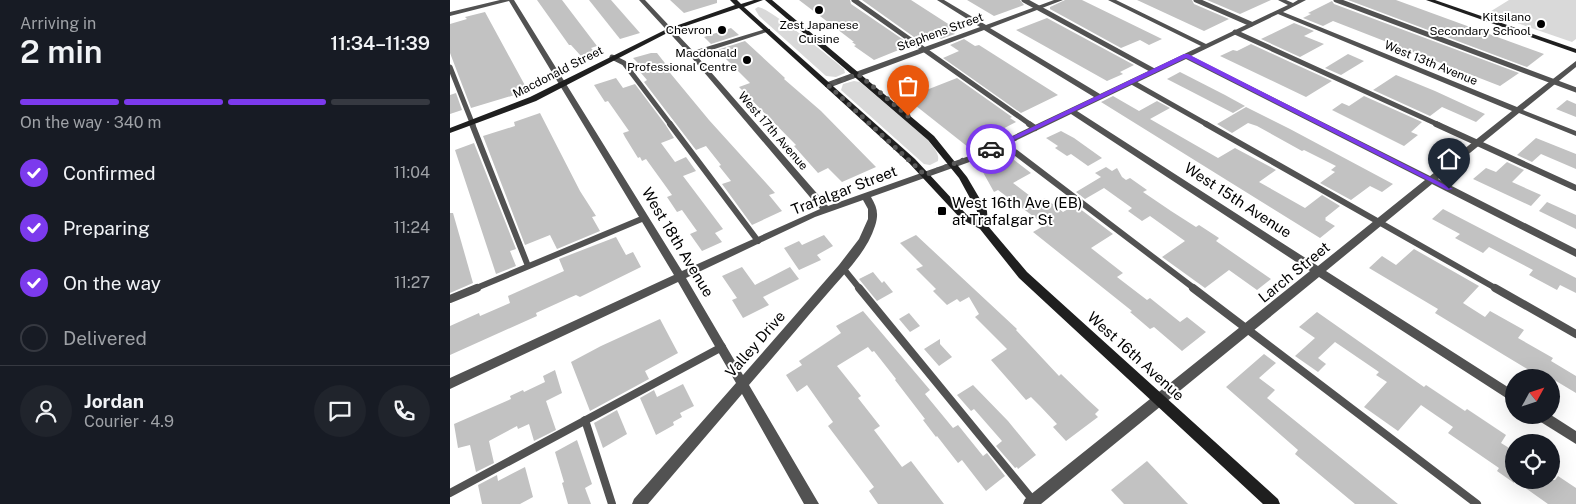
<!DOCTYPE html>
<html lang="en">
<head>
<meta charset="utf-8">
<style>
  :root { --surface:#171b24; --page:#20242c; --text:#f1f3f6; --muted:#9ea1a6; --line:#363941; --accent:#7c3aed }
  body { margin:0; font-family:"Public Sans",sans-serif; background:var(--page); color:var(--text); height:100vh; display:flex; flex-direction:column; font-size:19px; white-space:nowrap }
  * { box-sizing:border-box; margin:0 }
  p { font-size:16px; color:var(--muted) }
  .icon { flex:none; width:28px; height:28px; fill:none; stroke:currentColor; stroke-width:2; stroke-linecap:round; stroke-linejoin:round }
  .map { position:relative; flex:1; overflow:hidden }
  .sheet { display:flex; flex-direction:column; background:var(--surface); width:450px }
  .sheet>* { flex:none }
  .needle { width:32px; rotate:50deg }
  .buttons { position:absolute; left:1055px; top:369px; display:grid; gap:10px }
  .buttons a { display:grid; place-items:center; width:55px; height:55px; border-radius:50%; background:var(--surface); box-shadow:0 5px 20px #0002; font-size:25px }
  .pin { position:absolute; display:grid; place-items:center; width:42px; height:42px; color:#fff; margin:-51px -21px; border-radius:50% 50% 50% 0; rotate:-45deg; box-shadow:0 0 5px #0007 }
  .pin .icon { rotate:45deg }
  .courier { position:absolute; display:grid; place-items:center; width:50px; height:50px; margin:-25px; border:4px solid #7c3aed; border-radius:50%; background:#fff; color:#222; box-shadow:0 1px 6px #0007 }
  .head em { font-style:normal; font-weight:600 }
  .head div { display:flex; flex-direction:column-reverse }
  .head { display:flex; align-items:center; justify-content:space-between; height:85px; padding:0 20px }
  h1 { font-size:32px; font-weight:600; line-height:38px }
  .bar { display:grid; grid-template-columns:repeat(4,1fr); gap:8px 5px; align-content:center; height:60px; padding:0 20px }
  .bar i { height:6px; border-radius:4px; background:var(--line) }
  .bar .current { background:var(--accent) }
  .bar p { grid-column:span 4 }
  .line { display:flex; align-items:center; gap:12px; padding:0 20px; border-top:1px solid var(--line) }
  .line div { flex:1 }
  .round { display:grid; place-items:center; flex:none; width:52px; height:52px; border-radius:26px; background:var(--page) }
  ol { padding:0 20px; list-style:none }
  li { display:flex; align-items:center; gap:15px; height:55px }
  li p { margin-inline-start:auto }
  li .icon { padding:5px; border-radius:50%; background:var(--accent); color:#fff; stroke-width:4 }
  li:last-child { color:var(--muted) }
  li i { width:28px; height:28px; border:2px solid var(--line); border-radius:50% }
  main { display:flex; flex:1; min-height:0 }
  .map>svg:first-child { display:block }
  .green { fill:#d9d9d9 }
  .building { fill:#c2c2c2 }
  .lines { fill:none; stroke-linecap:round; stroke-linejoin:round }
  .path { stroke:#747474; stroke-width:2.5; stroke-dasharray:1 2.5; stroke-linecap:butt }
  .lane-far2 { stroke:#525252; stroke-width:5 }
  .lane-far1 { stroke:#525252; stroke-width:6 }
  .lane { stroke:#525252; stroke-width:8 }
  .street { fill:#525252; fill-rule:evenodd }
  .secondary { fill:#1f1f1f; fill-rule:evenodd }
  .route { fill:#7c3aed }
  .done { stroke:#595959; stroke-width:5; stroke-dasharray:0 9 }
  .poi-dot { fill:#000; stroke:#fff; stroke-width:2 }
  .labels { text-anchor:middle; dominant-baseline:central; stroke-width:4; stroke-linejoin:round; paint-order:stroke }
  .far-poi-label { font-size:12px; fill:#000; stroke:#fff; text-anchor:end }
  .far-street-label { font-size:12px; fill:#000; stroke:#fff }
  .street-label { font-size:15px; fill:#000; stroke:#fff }
  .poi-label { font-size:15px; fill:#000; stroke:#fff; text-anchor:start }
</style>
</head>
<body>
<main>
<section class="sheet">
<div class="head"><div><h1>2 min</h1><p>Arriving in</p></div><em>11:34–11:39</em></div>
<div class="bar"><i class="current"></i><i class="current"></i><i class="current"></i><i></i><p>On the way · 340 m</p></div>
<ol>
<li><svg class="icon" aria-label="check" viewBox="0 0 24 24"><path d="M5 12l5 5 9-10"/></svg>Confirmed<p>11:04</p></li>
<li><svg class="icon" aria-label="check" viewBox="0 0 24 24"><path d="M5 12l5 5 9-10"/></svg>Preparing<p>11:24</p></li>
<li><svg class="icon" aria-label="check" viewBox="0 0 24 24"><path d="M5 12l5 5 9-10"/></svg>On the way<p>11:27</p></li>
<li><i></i>Delivered</li>
</ol>
<div class="line" style="height:90px"><a class="round"><svg class="icon" aria-label="person" viewBox="0 0 24 24"><circle cx="12" cy="8" r="4"/><path d="M4 21q1-7 8-7t8 7"/></svg></a><div><b>Jordan</b><p>Courier · 4.9</p></div><a class="round"><svg class="icon" aria-label="chat" viewBox="0 0 24 24"><path d="M4 5h16v11H9l-5 4z"/></svg></a><a class="round"><svg class="icon" aria-label="phone" viewBox="0 0 24 24"><path d="M5 4h4l2 5-3 2q2 4 5 5l2-3 5 2v4C11 20 4 13 5 4z"/></svg></a></div>
</section>
<div class="map">
<svg width="1126" height="504" viewBox="0 0 1126 504">
  <rect width="100%" height="100%" fill="#fff"/>
  <g class="green">
    <polygon points="1059,0 1126,0 1126,39 1122,42 1038,13"/>
    <path d="M308,7C320,8 381,58 394,69L395,73L386,77L376,76L309,16L305,9Z"/>
    <path d="M404,81L410,82L477,139C482,146 490,153 488,161L480,165L474,164L391,90L393,84Z"/>
  </g>
  <g class="building">
    <polygon points="87,0 112,0 147,46 141,48 145,52 131,56 121,45 119,45"/>
    <polygon points="139,0 161,0 190,33 170,39"/>
    <polygon points="220,0 267,0 267,3 234,13"/>
    <polygon points="349,0 400,0 401,4 461,45 424,60 404,46 406,45 402,42 404,42"/>
    <polygon points="412,0 461,0 506,29 501,31 505,34 491,39 487,36 471,42"/>
    <polygon points="517,0 570,0 574,5 544,16"/>
    <polygon points="615,0 632,0 712,39 699,45 690,40 671,48 600,9 600,7"/>
    <polygon points="687,0 742,0 744,4 779,19 754,31"/>
    <polygon points="757,0 821,0 790,14"/>
    <polygon points="898,0 946,0 1094,54 1077,67"/>
    <polygon points="882,1 884,4 1069,73 1050,86 883,21 873,26 853,18 861,14 858,13"/>
    <polygon points="35,12 78,91 21,108 0,53 0,24 17,19 15,17"/>
    <polygon points="597,18 684,65 670,72 673,74 657,81 566,30"/>
    <polygon points="844,23 864,31 854,36 874,44 850,57 811,39"/>
    <polygon points="281,28 289,35 261,44 254,37"/>
    <polygon points="514,39 525,46 529,45 608,95 571,113 493,58 509,51 500,45"/>
    <polygon points="295,41 335,78 334,79 371,111 426,167 392,182 378,168 368,173 344,146 346,145 289,87 300,83 267,50"/>
    <polygon points="801,44 840,62 882,81 856,97 770,56 783,50 787,51"/>
    <polygon points="201,53 207,53 218,67 216,68 259,120 325,193 319,195 332,211 302,225 272,184 281,181 269,166 271,165 256,146 246,150 194,82 197,80 185,66 189,64 183,58"/>
    <polygon points="898,54 914,61 891,75 875,68"/>
    <polygon points="730,72 775,95 795,106 783,113 717,79"/>
    <polygon points="946,75 985,91 1035,114 1026,122 992,107 980,116 923,90"/>
    <polygon points="166,78 173,88 185,84 215,124 224,138 211,143 225,162 236,157 246,171 233,176 273,229 265,233 272,242 252,251 240,234 247,231 232,210 227,212 217,197 222,195 196,159 192,161 190,157 188,158 175,137 173,133 179,131 158,101 155,102 144,85"/>
    <polygon points="507,78 562,117 560,118 566,122 518,147 456,98"/>
    <polygon points="6,93 12,110 0,114 0,95"/>
    <polygon points="663,96 689,111 707,101 720,108 700,119 768,158 785,148 826,170 809,182 855,208 872,195 890,206 875,218 876,219 875,220 885,226 870,238 651,102"/>
    <polygon points="914,96 972,122 961,132 968,135 954,146 882,110 892,103 899,106"/>
    <polygon points="1117,100 1126,104 1126,117 1106,109"/>
    <polygon points="796,107 840,129 943,184 932,192 920,186 901,200 870,183 885,172 881,170 886,166 854,150 852,151 807,126 798,123 782,133 767,124"/>
    <polygon points="90,113 130,191 146,216 142,217 150,231 107,249 100,235 75,245 33,136 65,126 64,122"/>
    <polygon points="611,131 624,138 652,158 638,166 621,154 617,156 605,148 608,146 596,138"/>
    <polygon points="1086,138 1126,154 1126,169 1091,154 1082,162 1067,155"/>
    <polygon points="24,143 66,249 60,251 66,266 46,274 5,150"/>
    <polygon points="555,153 581,173 563,183 588,202 595,198 613,212 625,205 663,234 641,248 673,273 667,277 697,300 700,298 730,322 737,317 756,332 732,351 704,327 700,329 680,312 682,311 583,232 595,225 548,190 544,192 529,165"/>
    <polygon points="1057,162 1074,170 1062,182 1091,195 1081,206 1023,179 1036,168 1046,172"/>
    <polygon points="656,167 662,171 667,168 672,177 676,180 680,178 697,190 693,192 721,211 746,227 749,225 769,238 766,241 821,279 807,290 779,270 755,288 712,257 735,241 700,216 692,221 678,211 682,208 654,188 635,199 626,192 651,177 645,173"/>
    <polygon points="1097,202 1126,215 1126,229 1089,211"/>
    <polygon points="993,209 1126,278 1126,293 1110,285 1107,290 1079,275 1083,270 1039,247 1033,253 1005,238 1010,234 982,219"/>
    <polygon points="0,213 3,213 23,283 0,293"/>
    <polygon points="374,235 383,246 367,255 371,260 349,270 334,248 349,241 352,245"/>
    <polygon points="466,235 567,329 566,330 609,376 611,374 637,399 649,410 645,414 648,417 616,441 603,427 607,424 590,406 581,397 576,400 541,360 557,349 525,317 529,314 519,297 510,302 507,299 497,305 483,291 486,289 466,269 473,266 450,243"/>
    <polygon points="166,237 176,255 183,252 191,267 130,297 126,295 119,298 86,313 87,316 0,355 0,326 29,313 30,316 60,303 58,296 114,271 109,259"/>
    <polygon points="964,249 1029,286 1013,303 1035,317 1040,311 1074,330 1068,338 1103,358 1101,361 1126,376 1126,393 1101,378 1092,373 1089,376 1054,355 985,313 988,309 919,268 932,256 946,265"/>
    <polygon points="292,267 305,285 340,267 349,279 313,297 319,305 293,318 282,300 287,298 272,276"/>
    <polygon points="423,272 432,283 434,281 443,292 427,301 409,279"/>
    <polygon points="413,311 480,390 475,394 503,428 508,425 533,456 537,453 555,476 536,491 512,460 508,463 487,436 486,437 473,420 475,419 445,380 446,379 424,351 422,352 418,347 387,366 411,396 408,398 430,426 424,430 452,467 461,461 494,504 428,504 419,491 424,487 378,426 383,422 357,385 347,392 336,375 352,365 349,361 391,333 386,326"/>
    <polygon points="867,312 974,387 976,385 1015,411 1017,409 1056,435 1051,443 1064,451 1064,483 1047,471 1049,468 998,433 1003,427 971,405 948,431 914,407 937,382 926,375 929,372 885,342 868,358 876,364 868,372 845,356 865,338 849,327"/>
    <polygon points="459,313 470,326 460,332 449,319"/>
    <polygon points="210,319 228,353 195,371 199,379 140,411 121,362 151,346"/>
    <polygon points="490,339 490,344 502,357 489,366 474,349"/>
    <polygon points="814,354 826,363 809,378 825,390 817,398 948,504 905,504 845,454 848,450 776,387"/>
    <polygon points="105,370 112,393 96,401 106,430 84,441 79,424 68,429 67,426 39,441 44,463 26,472 20,445 8,448 4,424 61,399 60,396 73,390 74,392 95,382 93,376"/>
    <polygon points="233,384 244,406 230,413 232,417 223,422 224,425 206,435 190,398 204,390 207,397"/>
    <polygon points="523,385 558,421 586,455 568,469 567,467 565,468 546,446 552,441 524,409 521,411 507,395"/>
    <polygon points="167,410 177,434 153,448 144,423"/>
    <polygon points="127,440 142,484 135,488 141,504 118,504 112,483 114,482 105,452"/>
    <polygon points="697,461 738,504 674,504 661,490"/>
    <polygon points="75,467 83,497 70,504 32,504 28,485 47,475 48,481"/>
    <polygon points="1108,476 1126,488 1126,504 1098,504 1064,480 1105,480"/>
  </g>
  <g class="lines">
    <polyline class="path" points="486,213 492,211"/>
    <g class="lane-far2">
      <polyline points="404,0 581,125"/>
      <polyline points="574,0 704,71"/>
      <polyline points="746,0 801,24"/>
      <polyline points="886,0 1126,90"/>
      <polyline points="785,32 989,125"/>
      <polyline points="162,57 174,63 221,125"/>
      <polyline points="0,67 23,125"/>
      <polyline points="682,82 758,125"/>
    </g>
    <g class="lane-far1">
      <polyline points="22,124 78,266"/>
      <polyline points="220,124 308,241"/>
      <polyline points="579,124 585,128"/>
      <polyline points="756,124 1047,289"/>
      <polyline points="986,124 1126,188"/>
      <polyline points="553,143 745,289"/>
      <polyline points="393,268 410,289"/>
      <polyline points="24,289 194,218"/>
    </g>
    <g class="lane">
      <polyline points="409,288 586,504"/>
      <polyline points="743,288 1027,504"/>
      <polyline points="1045,288 1126,334"/>
      <polyline points="0,299 27,288"/>
      <polyline points="135,420 162,504"/>
      <polyline points="0,493 272,347"/>
    </g>
    <g class="street">
      <path d="M50,0H64L232,271L370,209L236,51L189,0H195L243,51L316,29H320V31L246,55L378,206L522,155L644,97L534,30L381,87H375V83L530,27L487,0H494L536,25L604,0H613L540,28L650,94L751,46L658,0H666L756,44L838,5L828,0H836L843,3L848,0H856L833,12L1067,107L1126,61V67L1073,110L1126,131V136L1069,113L988,179L1126,249V257L982,184L876,271L1064,391V403L869,277L591,504H573L575,499L860,271L621,114L528,159L421,197C427,207 429,214 425,226C417,252 394,274 377,294C351,324 325,355 299,385L369,504H354L292,394L198,504H182L184,499L286,383L228,282L0,389V378L224,275L59,1L0,16V12ZM828,14L1062,111L980,176L741,56ZM736,59L975,180L868,266L627,111ZM413,200L418,209V219L409,239L389,265L293,375L236,278L365,217Z"/>
      <polygon points="1084,415 1101,415 1126,431 1126,444 1086,419"/>
    </g>
    <g class="secondary">
      <polygon points="280,0 287,0 291,4 304,0 313,0 294,7 465,159 517,215 528,220 527,211 509,178 478,140 315,0 322,0 484,136 517,177 537,211 538,226 577,272 828,499 830,504 813,504 569,278 530,229 511,219 459,163 289,8 221,31 86,101 0,133 0,128 80,97 217,29 285,5"/>
      <polygon points="976,0 985,0 1126,49 1126,53"/>
    </g>
  </g>
  <polygon class="route" points="734,54 738,54 1003,189 997,190 736,58 543,150 537,149"/>
  <g class="lines">
    <polyline class="done" points="458,116 408,74 378,85 475,175 541,149"/>
  </g>
  <g class="poi-dot">
    <circle cx="369" cy="10" r="5"/>
    <circle cx="1091" cy="24" r="5"/>
    <circle cx="272" cy="30" r="5"/>
    <circle cx="297" cy="60" r="5"/>
    <rect x="487" y="206" width="10" height="10" rx="2.5"/>
  </g>
  <g class="labels">
    <g class="far-poi-label">
      <text x="1081" y="17">Kitsilano<tspan x="1081" dy="14">Secondary School</tspan></text>
      <text x="369" y="25" text-anchor="middle">Zest Japanese<tspan x="369" dy="14">Cuisine</tspan></text>
      <text x="262" y="30">Chevron</text>
      <text x="287" y="53">Macdonald<tspan x="287" dy="14">Professional Centre</tspan></text>
    </g>
    <g class="far-street-label">
      <text transform="translate(490 32) rotate(-20)">Stephens Street</text>
      <text transform="translate(981 63) rotate(22)">West 13th Avenue</text>
      <text transform="translate(108 72) rotate(-27)">Macdonald Street</text>
      <text transform="translate(323 131) rotate(49)">West 17th Avenue</text>
    </g>
    <g class="street-label">
      <text transform="translate(394 190) rotate(-21)">Trafalgar Street</text>
      <text transform="translate(788 200) rotate(33)">West 15th Avenue</text>
      <text transform="translate(228 242) rotate(59)">West 18th Avenue</text>
      <text transform="translate(844 272) rotate(-39)">Larch Street</text>
      <text transform="translate(305 344) rotate(-49)">Valley Drive</text>
      <text transform="translate(686 356) rotate(42)">West 16th Avenue</text>
    </g>
    <g class="poi-label">
      <text x="502" y="202">West 16th Ave (EB)<tspan x="502" dy="17">at Trafalgar St</tspan></text>
    </g>
  </g>
</svg>
<div class="buttons">
<a><svg class="needle" viewBox="-14 -14 28 28"><path d="M0-13l5 13h-10z" fill="#e53935"/><path d="M0 13l5-13h-10z" fill="#9ea1a6"/></svg></a>
<a><svg class="icon" aria-label="locate" viewBox="0 0 24 24"><circle cx="12" cy="12" r="6"/><path d="M12 2v4M12 18v4M2 12h4M18 12h4"/></svg></a>
</div>
<div class="pin" style="left:458px;top:116px;background:#ea580c"><svg class="icon" aria-label="bag" viewBox="0 0 24 24"><path d="M5 8h14l-1 12H6zM9 8a3 3 0 0 1 6 0"/></svg></div>
<div class="pin" style="left:999px;top:189px;background:#1f2937"><svg class="icon" aria-label="home" viewBox="0 0 24 24"><path d="M3 11l9-7 9 7M6 9v11h12V9"/></svg></div>
<div class="courier" style="left:541px;top:149px"><svg class="icon" aria-label="car" viewBox="0 0 24 24"><path d="M5 17H2v-5l4-1 3-4h7l3 4 3 1v5h-3M9 17h6M6 11h13"/><circle cx="7" cy="17" r="2"/><circle cx="17" cy="17" r="2"/></svg></div>
</div>
</main>
</body>
</html>
